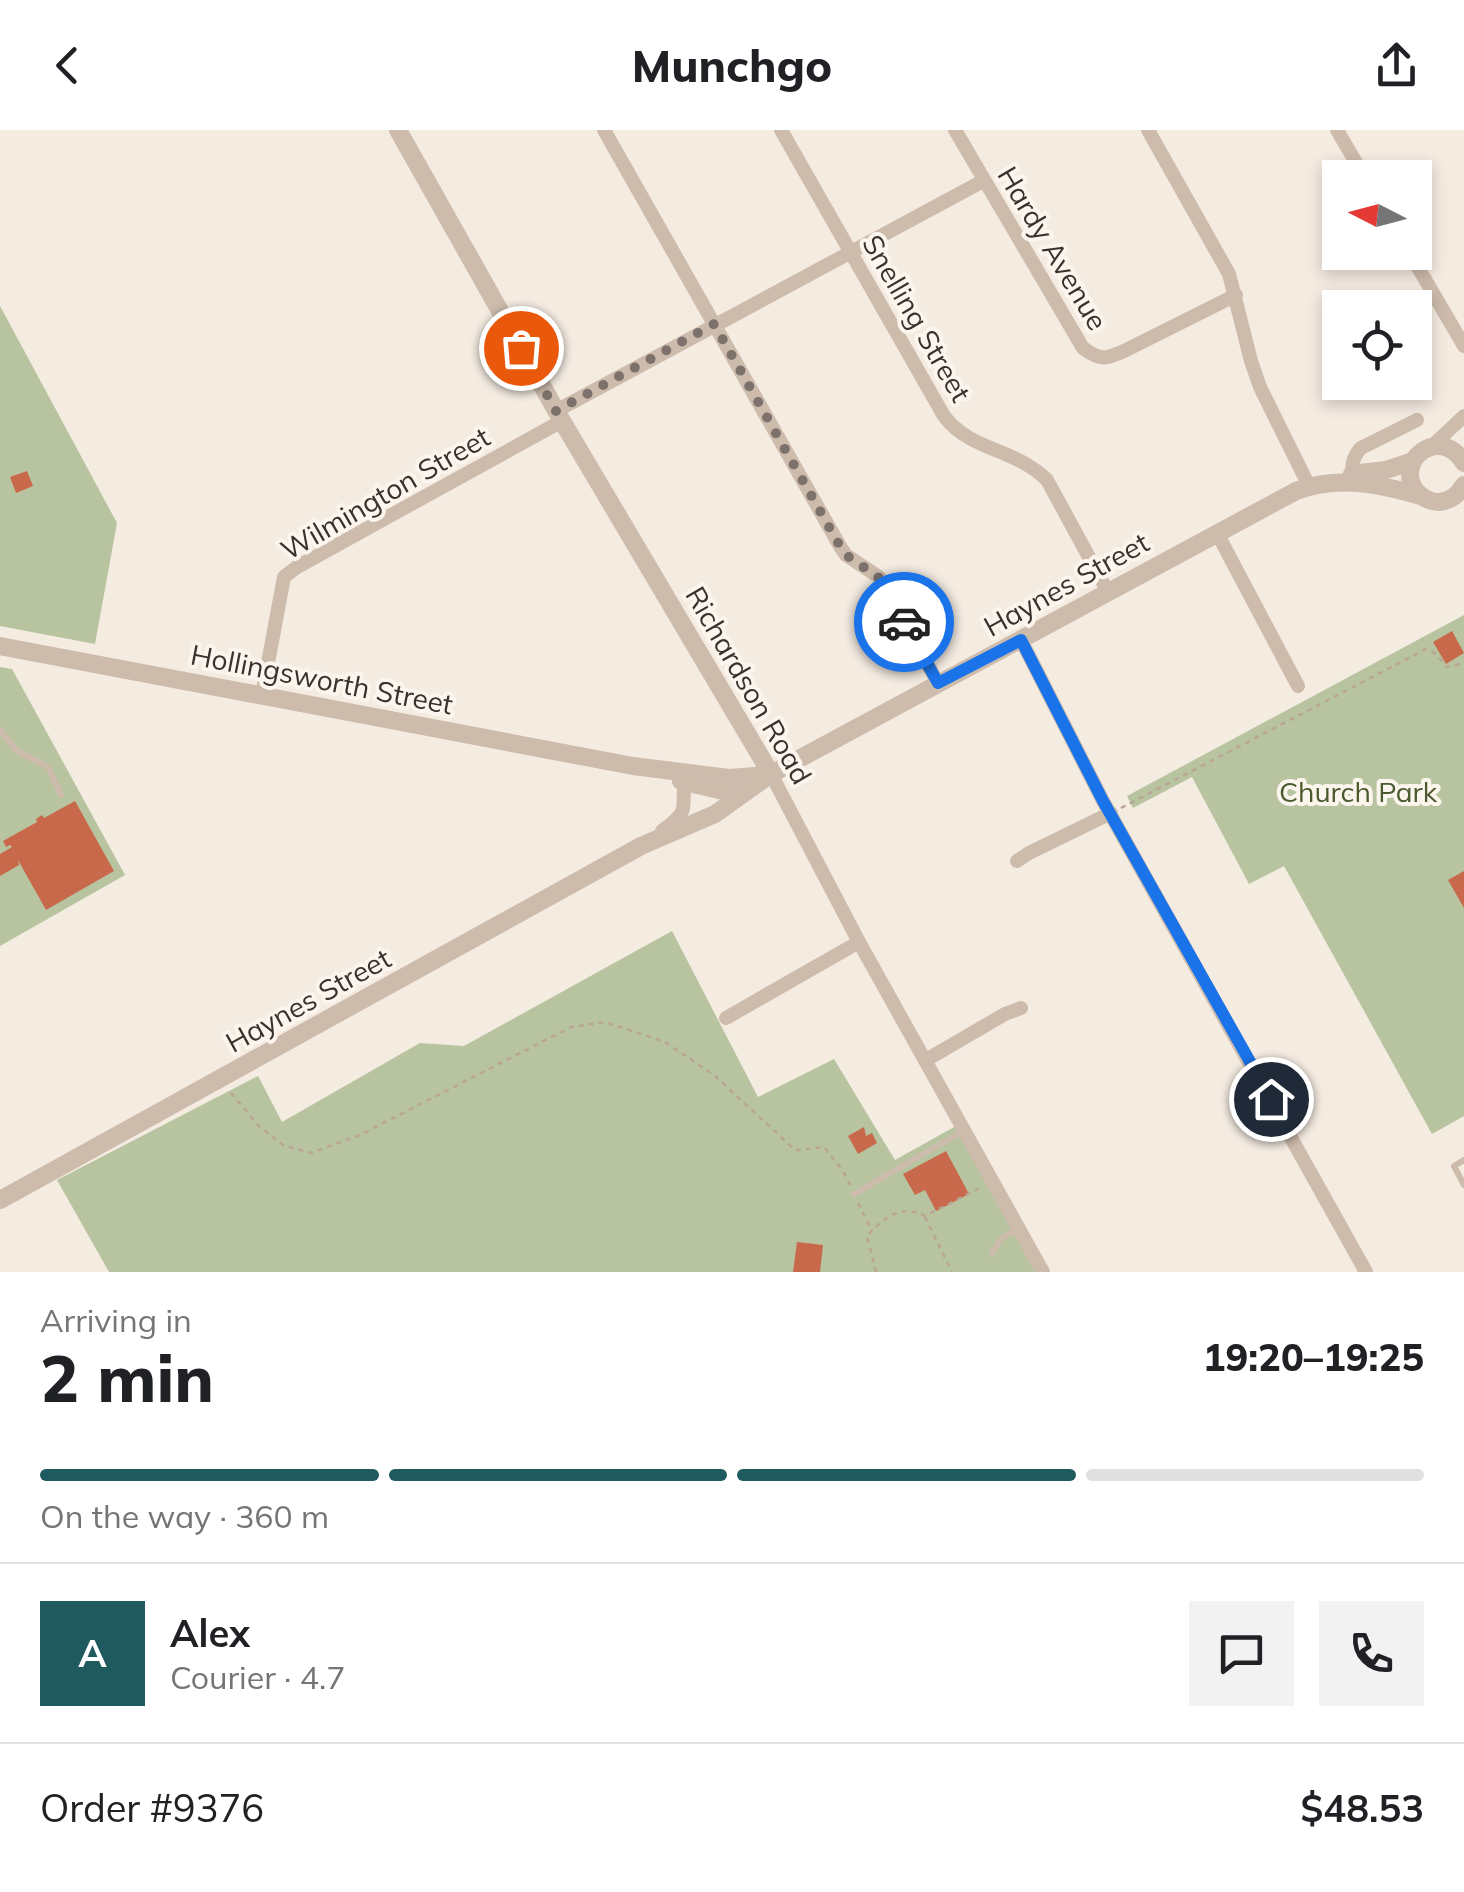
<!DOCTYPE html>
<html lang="en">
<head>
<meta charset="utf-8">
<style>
  :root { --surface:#fff; --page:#f2f2f2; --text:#202124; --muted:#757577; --line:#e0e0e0; --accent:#1f5a5e }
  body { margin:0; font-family:Mulish,sans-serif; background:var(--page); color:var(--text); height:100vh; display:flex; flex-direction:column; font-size:38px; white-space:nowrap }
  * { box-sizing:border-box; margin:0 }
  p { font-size:32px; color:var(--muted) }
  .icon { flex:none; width:55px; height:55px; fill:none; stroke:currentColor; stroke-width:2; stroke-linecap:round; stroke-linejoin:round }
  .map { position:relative; height:1142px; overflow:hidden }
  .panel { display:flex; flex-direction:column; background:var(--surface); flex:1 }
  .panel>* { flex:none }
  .needle { width:65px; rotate:276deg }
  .controls { position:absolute; left:1322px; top:30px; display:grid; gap:20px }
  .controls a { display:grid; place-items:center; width:110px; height:110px; border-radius:0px; background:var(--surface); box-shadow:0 5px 15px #0003; font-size:50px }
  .pin { position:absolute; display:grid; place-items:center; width:85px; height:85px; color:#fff; margin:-42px; border:5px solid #fff; border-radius:50%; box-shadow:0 2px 10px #0007 }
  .courier { position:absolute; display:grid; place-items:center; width:100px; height:100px; margin:-50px; border:8px solid #1a73e8; border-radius:50%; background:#fff; color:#222; box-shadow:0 2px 12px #0007 }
  .head em { font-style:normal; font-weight:800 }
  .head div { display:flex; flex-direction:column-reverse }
  .head { display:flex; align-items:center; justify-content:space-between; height:170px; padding:0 40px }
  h1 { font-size:65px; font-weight:800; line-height:75px }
  .bar { display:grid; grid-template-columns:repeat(4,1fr); gap:15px 10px; align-content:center; height:120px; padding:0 40px }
  .bar i { height:12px; border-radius:8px; background:var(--line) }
  .bar .active { background:var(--accent) }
  .bar p { grid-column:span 4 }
  .line { display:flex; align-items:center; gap:25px; padding:0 40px; border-top:2px solid var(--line) }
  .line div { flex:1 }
  .round { display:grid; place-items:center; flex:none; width:105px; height:105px; border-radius:0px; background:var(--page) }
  header { display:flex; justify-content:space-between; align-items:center; height:130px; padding:0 40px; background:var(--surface); font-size:45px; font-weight:800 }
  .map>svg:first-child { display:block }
  .green { fill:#b8c4a0 }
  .building { fill:#c8694b }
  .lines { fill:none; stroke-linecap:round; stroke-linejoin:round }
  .path { stroke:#b9a596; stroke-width:2.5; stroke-dasharray:5 5; stroke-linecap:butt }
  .service { stroke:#cdbbac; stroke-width:6 }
  .minor { stroke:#cdbbac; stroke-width:14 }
  .tertiary { stroke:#cdbbac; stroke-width:18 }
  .done { stroke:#7c716b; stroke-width:10; stroke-dasharray:0 18 }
  .route { stroke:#1a73e8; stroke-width:12 }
  .labels { text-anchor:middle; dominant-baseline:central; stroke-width:8; stroke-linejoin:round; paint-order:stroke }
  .street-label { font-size:28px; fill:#3b302b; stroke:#fbf5ee }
  .park-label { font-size:28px; fill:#4a5a2e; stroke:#fbf5ee }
</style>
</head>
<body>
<header><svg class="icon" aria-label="back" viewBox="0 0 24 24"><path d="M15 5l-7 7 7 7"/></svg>Munchgo<svg class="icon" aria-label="share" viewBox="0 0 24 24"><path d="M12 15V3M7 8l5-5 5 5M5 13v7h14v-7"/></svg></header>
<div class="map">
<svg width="1464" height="1142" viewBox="0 0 1464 1142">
  <rect width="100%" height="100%" fill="#f4ebe1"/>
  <g class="green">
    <polygon points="0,176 117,393 95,514 0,496"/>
    <polygon points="1464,485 1464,986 1432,1004 1284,736 1249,754 1192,647 1133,678 1127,666"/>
    <polygon points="0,537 12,539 125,745 0,816"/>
    <polygon points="672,801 758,967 834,929 895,1030 956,996 1036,1142 109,1142 57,1050 258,946 282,992 420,913 464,916"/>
  </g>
  <g class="building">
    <polygon points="27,341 33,356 16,363 10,347"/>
    <polygon points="1452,501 1464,523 1446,534 1433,512"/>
    <polygon points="75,671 114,741 46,780 18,730 19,735 0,746 0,724 12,717 10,715 6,717 3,711 37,692 36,689 42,685 44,688"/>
    <polygon points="1464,741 1464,778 1448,750"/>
    <polygon points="864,997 866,1006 872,1003 877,1013 858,1024 848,1006"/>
    <polygon points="946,1021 969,1064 936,1081 925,1060 915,1065 903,1044"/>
    <polygon points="797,1112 823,1115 820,1142 793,1142"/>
  </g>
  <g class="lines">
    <g class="path">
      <polyline points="1121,678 1426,519 1436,524 1447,537 1464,533"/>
      <polyline points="231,963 259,996 283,1015 311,1023 360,1005 571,897 605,892 665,912 714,945 795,1020 824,1017 843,1041 851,1057"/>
      <polyline points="858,1073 872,1101"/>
      <polyline points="925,1087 952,1142"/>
      <path d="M876,1142L867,1106C882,1089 902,1073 925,1086L980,1058"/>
    </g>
    <g class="service">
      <polyline points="0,600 17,621 48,637 61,665"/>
      <polyline points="1464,1030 1454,1036 1464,1055"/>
      <polyline points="854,1064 963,1001"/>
      <polyline points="992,1123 1001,1109 1018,1098"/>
    </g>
    <g class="minor">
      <polyline points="604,0 841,418 846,425 879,447 938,553"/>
      <path d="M781,0L944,286C970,321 1015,318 1047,350L1108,462"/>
      <path d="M955,0L1083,218C1101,231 1105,229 1124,221L1236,165"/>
      <polyline points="1148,0 1229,144 1251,231 1260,257 1309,356"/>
      <polyline points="1337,0 1365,48"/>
      <polyline points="1409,122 1464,216"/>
      <polyline points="556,281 983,51"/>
      <polyline points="1432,316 1464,286"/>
      <path d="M1352,352C1352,339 1351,328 1361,318L1417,290"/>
      <polyline points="1217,403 1298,556"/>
      <polyline points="1021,510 1103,671 1366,1142"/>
      <polyline points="262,565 284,447 297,437 562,291"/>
      <polyline points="771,644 859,812 1043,1142"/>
      <path d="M662,701C696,677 677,677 687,644"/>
      <polyline points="1017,731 1029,723 1111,683"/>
      <polyline points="726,888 859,812"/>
      <polyline points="926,930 1005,884 1021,878"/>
    </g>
    <g class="tertiary">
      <polyline points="398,0 562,291 771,644"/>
      <path d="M1464,333C1440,293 1392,332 1417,362C1423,368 1430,372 1439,372C1451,371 1458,365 1464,355"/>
      <polyline points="1352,344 1386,340 1413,331"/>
      <polyline points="0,516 633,636 729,648 766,645"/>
      <polyline points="681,651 723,661 746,660"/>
      <path d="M0,1070L641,716L715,684L771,644L1296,361C1338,345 1380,354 1421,366"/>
    </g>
  </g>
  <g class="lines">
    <polyline class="done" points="521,218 556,281 714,194 841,418 846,425 878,447 904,492"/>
    <polyline class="route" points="904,492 938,553 1021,510 1103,671 1271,969"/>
  </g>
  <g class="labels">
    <g class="street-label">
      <text transform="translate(1053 118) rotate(59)">Hardy Avenue</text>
      <text transform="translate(917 188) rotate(60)">Snelling Street</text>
      <text transform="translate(385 363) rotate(-30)">Wilmington Street</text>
      <text transform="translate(1066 454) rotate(-29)">Haynes Street</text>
      <text transform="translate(322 549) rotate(11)">Hollingsworth Street</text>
      <text transform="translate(749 555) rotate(60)">Richardson Road</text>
      <text transform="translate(308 870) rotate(-29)">Haynes Street</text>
    </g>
    <g class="park-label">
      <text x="1358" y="661">Church Park</text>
    </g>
  </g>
</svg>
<div class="controls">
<a><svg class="needle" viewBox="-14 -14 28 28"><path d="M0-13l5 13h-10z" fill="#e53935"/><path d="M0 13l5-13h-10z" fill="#757577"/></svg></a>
<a><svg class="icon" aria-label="locate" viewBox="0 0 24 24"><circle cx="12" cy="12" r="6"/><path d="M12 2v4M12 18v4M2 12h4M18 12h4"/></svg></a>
</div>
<div class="pin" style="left:521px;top:218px;background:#ea580c"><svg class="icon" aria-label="bag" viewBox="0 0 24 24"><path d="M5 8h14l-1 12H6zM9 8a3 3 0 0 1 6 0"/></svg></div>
<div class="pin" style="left:1271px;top:969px;background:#1f2937"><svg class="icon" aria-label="home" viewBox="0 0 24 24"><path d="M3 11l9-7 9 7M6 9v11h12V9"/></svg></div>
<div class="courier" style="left:904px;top:492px"><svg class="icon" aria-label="car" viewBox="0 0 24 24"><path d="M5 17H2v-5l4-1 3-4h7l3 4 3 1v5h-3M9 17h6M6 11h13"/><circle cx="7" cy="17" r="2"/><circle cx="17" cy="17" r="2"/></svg></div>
</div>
<section class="panel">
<div class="head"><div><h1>2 min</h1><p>Arriving in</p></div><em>19:20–19:25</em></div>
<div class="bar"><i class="active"></i><i class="active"></i><i class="active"></i><i></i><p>On the way · 360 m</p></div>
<div class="line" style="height:180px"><b class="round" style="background:var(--accent);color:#fff">A</b><div><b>Alex</b><p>Courier · 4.7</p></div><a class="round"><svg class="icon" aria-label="chat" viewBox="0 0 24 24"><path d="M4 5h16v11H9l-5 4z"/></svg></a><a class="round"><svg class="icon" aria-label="phone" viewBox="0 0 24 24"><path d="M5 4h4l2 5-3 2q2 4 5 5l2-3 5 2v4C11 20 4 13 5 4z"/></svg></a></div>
<div class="line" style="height:130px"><div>Order #9376</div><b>$48.53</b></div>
</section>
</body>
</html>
